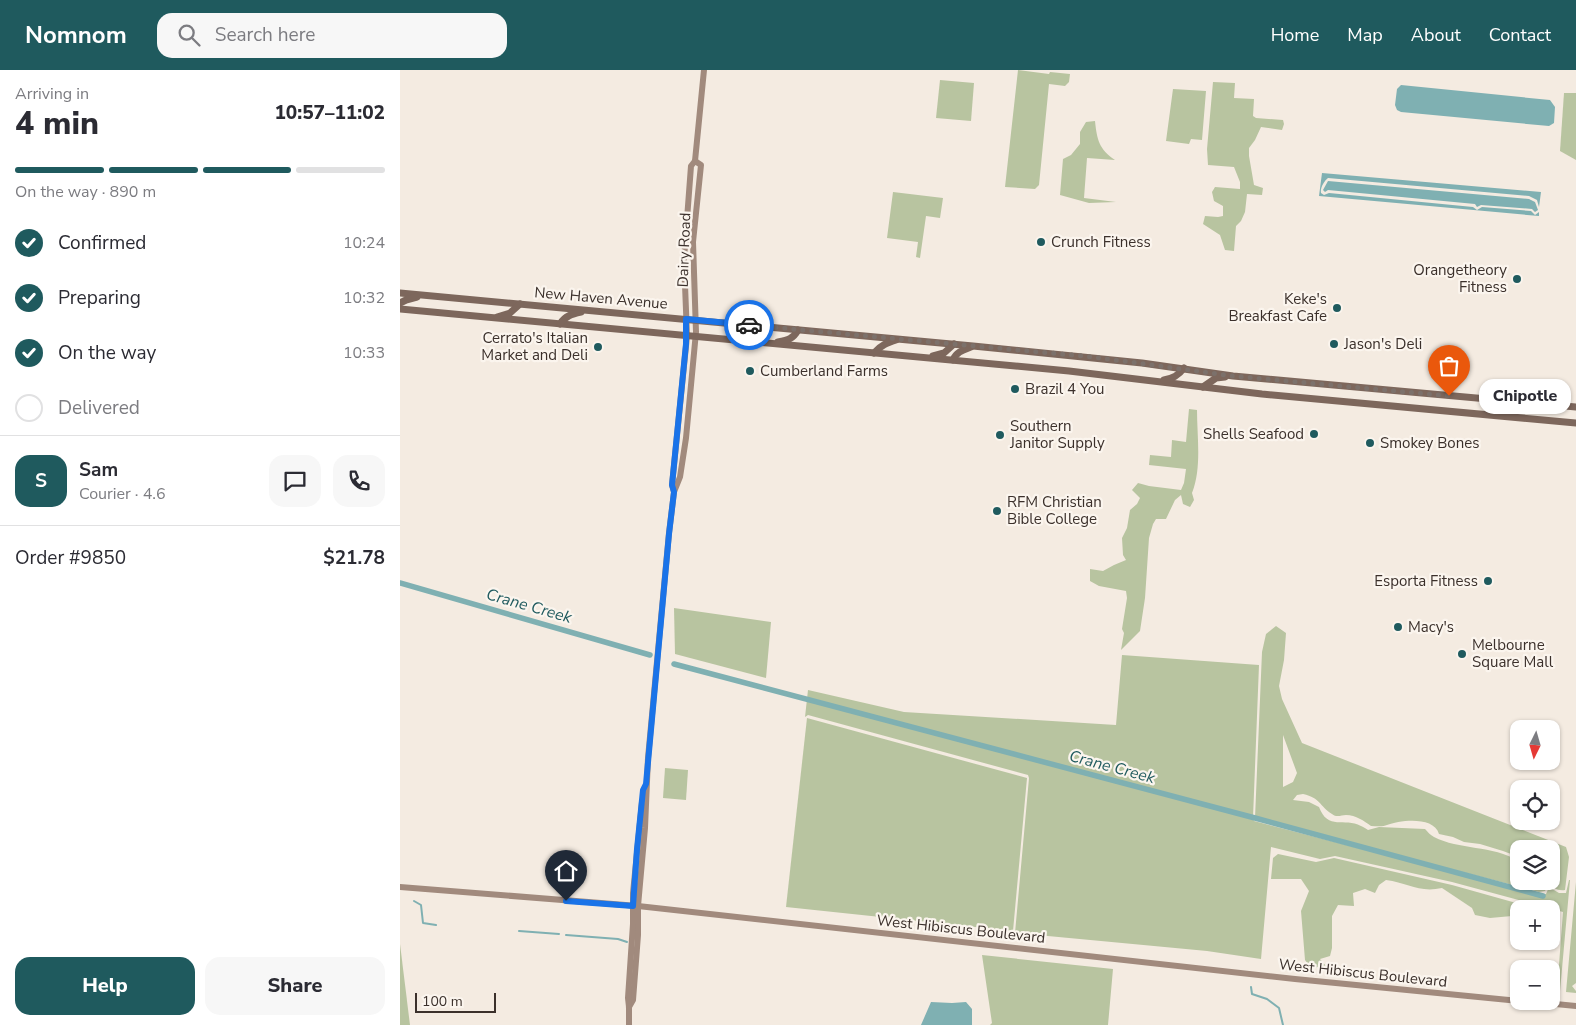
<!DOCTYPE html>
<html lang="en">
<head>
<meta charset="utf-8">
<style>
  :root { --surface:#fff; --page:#f7f7f7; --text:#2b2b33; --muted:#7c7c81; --line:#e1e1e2; --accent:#1f5a5e }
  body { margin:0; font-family:"Nunito Sans",sans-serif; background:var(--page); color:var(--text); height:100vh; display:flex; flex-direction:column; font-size:19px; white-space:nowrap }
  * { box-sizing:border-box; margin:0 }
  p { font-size:16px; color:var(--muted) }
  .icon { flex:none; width:28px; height:28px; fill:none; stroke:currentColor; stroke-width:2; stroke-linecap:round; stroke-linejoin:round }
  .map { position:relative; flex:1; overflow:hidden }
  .details { display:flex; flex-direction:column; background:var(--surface); width:400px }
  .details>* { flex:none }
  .needle { width:32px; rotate:185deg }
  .controls { position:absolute; left:1110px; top:650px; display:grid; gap:10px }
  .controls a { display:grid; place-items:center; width:50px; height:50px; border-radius:10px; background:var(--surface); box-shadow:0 1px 4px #0004; font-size:25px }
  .scale { position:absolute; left:15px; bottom:12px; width:81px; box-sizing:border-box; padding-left:5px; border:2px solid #3b302b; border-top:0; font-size:14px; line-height:18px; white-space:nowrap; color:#3b302b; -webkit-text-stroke:4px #fbf5ee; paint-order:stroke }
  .pin { position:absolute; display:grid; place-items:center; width:42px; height:42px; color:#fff; margin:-51px -21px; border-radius:50% 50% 50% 0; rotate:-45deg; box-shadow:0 0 5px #0007 }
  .pin .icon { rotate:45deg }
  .courier { position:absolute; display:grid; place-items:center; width:50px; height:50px; margin:-25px; border:4px solid #1a73e8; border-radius:50%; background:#fff; color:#222; box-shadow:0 1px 6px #0007 }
  .bubble { position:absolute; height:35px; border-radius:15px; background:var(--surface); box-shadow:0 1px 4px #0004; font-size:16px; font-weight:800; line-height:35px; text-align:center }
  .headline em { font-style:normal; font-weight:800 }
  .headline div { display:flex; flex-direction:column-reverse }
  .headline { display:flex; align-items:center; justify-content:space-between; height:85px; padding:0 15px }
  h1 { font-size:32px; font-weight:800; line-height:38px }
  .bar { display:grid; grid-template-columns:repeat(4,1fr); gap:8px 5px; align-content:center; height:60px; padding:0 15px }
  .bar i { height:6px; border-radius:4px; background:var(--line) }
  .bar .current { background:var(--accent) }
  .bar p { grid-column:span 4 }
  .line { display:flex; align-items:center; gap:12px; padding:0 15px; border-top:1px solid var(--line) }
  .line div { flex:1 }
  .round { display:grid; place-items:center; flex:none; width:52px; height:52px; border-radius:15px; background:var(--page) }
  ol { padding:0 15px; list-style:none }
  li { display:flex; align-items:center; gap:15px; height:55px }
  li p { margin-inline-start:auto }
  li .icon { padding:5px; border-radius:50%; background:var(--accent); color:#fff; stroke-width:4 }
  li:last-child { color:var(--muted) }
  li i { width:28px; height:28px; border:2px solid var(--line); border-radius:50% }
  .button { display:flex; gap:10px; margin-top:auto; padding:10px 15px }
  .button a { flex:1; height:58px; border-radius:15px; background:var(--accent); color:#fff; font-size:20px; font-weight:800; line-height:58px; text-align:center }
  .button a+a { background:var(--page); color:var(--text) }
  header { display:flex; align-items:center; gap:30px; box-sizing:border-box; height:70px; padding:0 25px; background:var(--accent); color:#fff }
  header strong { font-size:24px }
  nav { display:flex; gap:28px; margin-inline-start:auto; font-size:18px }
  .search { width:350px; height:45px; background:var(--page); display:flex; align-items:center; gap:12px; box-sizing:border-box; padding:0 18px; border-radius:15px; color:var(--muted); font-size:19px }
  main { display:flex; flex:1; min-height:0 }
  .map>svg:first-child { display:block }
  .green { fill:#b8c4a0; fill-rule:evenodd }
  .water { fill:#7fb0b2 }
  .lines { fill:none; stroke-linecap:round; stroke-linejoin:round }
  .stream { stroke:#7fb0b2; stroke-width:2 }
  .canal { stroke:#7fb0b2; stroke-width:5.5 }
  .secondary { stroke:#a18a7d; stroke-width:6 }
  .primary { stroke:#7d675c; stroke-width:7 }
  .done { stroke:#7c716b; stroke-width:5; stroke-dasharray:0 9 }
  .route { stroke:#1a73e8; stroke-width:6 }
  .poi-dot { fill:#1f5a5e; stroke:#fbf5ee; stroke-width:2 }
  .labels { text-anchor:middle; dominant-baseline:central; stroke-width:4.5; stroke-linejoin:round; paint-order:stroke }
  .poi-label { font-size:15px; fill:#3b302b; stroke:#fbf5ee; text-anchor:start }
  .street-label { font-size:15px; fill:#3b302b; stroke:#fbf5ee }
  .water-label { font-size:16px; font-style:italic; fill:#1f5a5e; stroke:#fbf5ee }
</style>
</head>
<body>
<header>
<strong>Nomnom</strong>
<div class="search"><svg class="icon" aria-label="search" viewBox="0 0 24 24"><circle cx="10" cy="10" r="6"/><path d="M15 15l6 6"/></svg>Search here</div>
<nav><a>Home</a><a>Map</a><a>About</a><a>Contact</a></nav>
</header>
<main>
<section class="details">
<div class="headline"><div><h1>4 min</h1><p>Arriving in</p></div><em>10:57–11:02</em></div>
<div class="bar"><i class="current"></i><i class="current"></i><i class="current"></i><i></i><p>On the way · 890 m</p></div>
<ol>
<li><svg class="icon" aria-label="check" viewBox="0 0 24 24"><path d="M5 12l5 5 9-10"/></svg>Confirmed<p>10:24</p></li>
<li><svg class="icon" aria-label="check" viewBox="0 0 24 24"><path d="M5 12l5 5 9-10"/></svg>Preparing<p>10:32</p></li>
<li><svg class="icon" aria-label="check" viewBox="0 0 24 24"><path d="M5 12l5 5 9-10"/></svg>On the way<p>10:33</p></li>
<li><i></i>Delivered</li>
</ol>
<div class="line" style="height:90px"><b class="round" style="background:var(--accent);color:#fff">S</b><div><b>Sam</b><p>Courier · 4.6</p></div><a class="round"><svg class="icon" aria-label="chat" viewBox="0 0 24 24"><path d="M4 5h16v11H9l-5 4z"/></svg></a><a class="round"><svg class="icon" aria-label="phone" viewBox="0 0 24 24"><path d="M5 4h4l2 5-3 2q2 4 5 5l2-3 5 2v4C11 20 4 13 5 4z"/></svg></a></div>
<div class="line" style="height:65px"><div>Order #9850</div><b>$21.78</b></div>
<div class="button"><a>Help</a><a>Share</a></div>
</section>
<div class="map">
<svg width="1176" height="955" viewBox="0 0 1176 955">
  <rect width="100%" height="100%" fill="#f4ebe1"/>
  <g class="green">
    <polygon points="618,0 649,4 650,2 670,4 669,12 665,16 649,14 639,115 635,119 605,117"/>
    <polygon points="540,10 574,13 571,51 536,48"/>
    <polygon points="813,12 835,13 834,28 854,29 853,46 856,48 883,50 884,54 882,60 861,57 855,70 849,78 849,86 854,115 863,118 862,125 847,124 845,142 841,151 836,156 834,181 825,180 820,165 803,154 805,146 818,147 823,146 823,136 814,131 812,122 815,117 840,119 840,112 834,97 808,95 807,79"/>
    <polygon points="773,19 806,21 802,70 791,69 789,74 766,71"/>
    <polygon points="1164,23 1176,23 1176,90 1160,81"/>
    <path d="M695,51C697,70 699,79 715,90L687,88L684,128L716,132L689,133L660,125L663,89L671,85L680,74V62L686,52Z"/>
    <polygon points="493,122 543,128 540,148 526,146 520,188 516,187 518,172 487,168"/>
    <path d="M789,339L797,340C797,367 802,398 792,423L794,430L790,437L783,434L781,425L775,430L766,449H756L753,454L749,468L745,528L740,561L721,580L724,563L722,559L727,528L726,521L699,516L690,511V499L703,501L714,495L726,490L723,485L722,468L727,458L730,440L737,434L740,428L732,420L738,413L749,416L781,420L784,413L786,399L749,395L750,385L771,387L772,370L786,372Z"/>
    <polygon points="274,538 371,552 366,608 275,584"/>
    <path d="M876,556L886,563L884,590L879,616L882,629L902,673L1166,777L1169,787L1165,820C1157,821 1153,818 1149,812L1145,821L1139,822L855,748L862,582L866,564ZM883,665L897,703L893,712L883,717ZM903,724C921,728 919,736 932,744C937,748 941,745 946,745C956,745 964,751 971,756C976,756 983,757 987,755C1000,750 1034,746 1039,764L1053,767L1064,772L1080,774L1103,781L1119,787V779H1151V811H1119V791C1092,775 1059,780 1034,767C1030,765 1028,762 1025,759L979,757L968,760C966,759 964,757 961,756C944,747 928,761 919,737L909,732L893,730L897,725Z"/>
    <polygon points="722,585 859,595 853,748 854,751 1139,825 1146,824 1149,817 1159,823 1166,823 1169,810 1170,810 1160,921 1157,921 1163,842 1052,812 935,786 920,789 871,777 861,889 807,881 615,863 629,708 628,705 408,645 405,647 408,620 504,642 716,655"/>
    <polygon points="407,648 627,708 613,861 386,837"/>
    <polygon points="265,698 288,700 286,730 263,728"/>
    <path d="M878,784L916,792L934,788L1052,815L1138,839H1119V848L1112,846L1090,848L1075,845L1072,838L1042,818C1019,823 1008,813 986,810L979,815L975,823L965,819L953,823L954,836L938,835L932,846V878L930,886L920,889L926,896L911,898L905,890L901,841L909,821L901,809H871L873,788Z"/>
    <polygon points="1176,812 1176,913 1172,916 1176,921 1176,923 1166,922"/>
    <polygon points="0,874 10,955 0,955"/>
    <polygon points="582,885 713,899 708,955 590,955 592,953"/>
  </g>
  <g class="water">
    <polygon points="1001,15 1150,30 1155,37 1154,53 1149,56 1001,42 997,40 995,35 997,19"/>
    <path d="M922,103L1141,122L1139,137L1137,130L1129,126L928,108C924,111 920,118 921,123L924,125L929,123L1073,137L1077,140L1082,137L1131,141L1135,145L1139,142V146L919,126Z"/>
    <polygon points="928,111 1129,129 1135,132 1138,140 1135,142 1132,139 1081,135 1077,137 1075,134 928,120 925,122 923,120"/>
    <polygon points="531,932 552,933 566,932 572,939 572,955 521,955"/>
  </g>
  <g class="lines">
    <g class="stream">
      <polyline points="14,831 21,835 23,853 36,855"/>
      <polyline points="119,861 159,864"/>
      <polyline points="166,865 218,869 227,872"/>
      <polyline points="851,917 852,924 867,929 879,938 883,955"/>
    </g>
    <g class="canal">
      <polyline points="0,513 250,585"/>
      <polyline points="274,594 855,748 1143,826"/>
    </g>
    <g class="secondary">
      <polyline points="274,422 272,415 287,266 284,189 291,96 295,91 304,0"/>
      <polyline points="0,817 238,836 895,909 1119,931"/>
      <polyline points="1125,931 1176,936"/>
      <polyline points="229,937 233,930 238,865 238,836 245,758 248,688 269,463 274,422 280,407 286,368 296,262 293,172 301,95 295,91"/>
      <polyline points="229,955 229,937 228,928 233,854 233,823 242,732"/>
    </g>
    <g class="primary">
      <polyline points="0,223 573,276 742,293 833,306 1176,337"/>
      <polyline points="0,233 6,230 17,227"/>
      <polyline points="0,239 669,301 862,324 1176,353"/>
      <polyline points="97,247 110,243 120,234"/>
      <path d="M160,254C165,246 172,244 181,242"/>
      <path d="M378,272C388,270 393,269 398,260"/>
      <path d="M474,283C481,275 487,273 496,270"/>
      <polyline points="533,286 544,283 554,274"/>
      <path d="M553,290C556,282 563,280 571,277"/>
      <path d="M764,310C773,308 778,306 784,298"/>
      <polyline points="803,317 816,308 825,307"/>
    </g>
  </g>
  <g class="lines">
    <polyline class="done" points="349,255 693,287 833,306 1049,326"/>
    <polyline class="route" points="166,831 233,836 237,779 243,720 246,714 269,464 274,422 272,415 286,274 286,249 349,255"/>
  </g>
  <g class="poi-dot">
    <circle cx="641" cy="172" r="5"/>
    <circle cx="1117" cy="209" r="5"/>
    <circle cx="937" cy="238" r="5"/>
    <circle cx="934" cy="274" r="5"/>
    <circle cx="198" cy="277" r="5"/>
    <circle cx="350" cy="301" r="5"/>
    <circle cx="615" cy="319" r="5"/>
    <circle cx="914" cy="364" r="5"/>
    <circle cx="600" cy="365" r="5"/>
    <circle cx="970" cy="373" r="5"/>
    <circle cx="597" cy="441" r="5"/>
    <circle cx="1088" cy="511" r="5"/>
    <circle cx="998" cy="557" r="5"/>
    <circle cx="1062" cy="584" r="5"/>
  </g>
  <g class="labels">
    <g class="poi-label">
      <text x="651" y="172">Crunch Fitness</text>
      <text x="1107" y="200" text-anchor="end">Orangetheory<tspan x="1107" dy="17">Fitness</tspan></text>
      <text x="927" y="229" text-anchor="end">Keke's<tspan x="927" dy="17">Breakfast Cafe</tspan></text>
      <text x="188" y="268" text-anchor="end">Cerrato's Italian<tspan x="188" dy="17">Market and Deli</tspan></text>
      <text x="944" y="274">Jason's Deli</text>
      <text x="360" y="301">Cumberland Farms</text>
      <text x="625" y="319">Brazil 4 You</text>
      <text x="610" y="356">Southern<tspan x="610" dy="17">Janitor Supply</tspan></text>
      <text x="904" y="364" text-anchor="end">Shells Seafood</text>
      <text x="980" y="373">Smokey Bones</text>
      <text x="607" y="432">RFM Christian<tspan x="607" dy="17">Bible College</tspan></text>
      <text x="1078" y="511" text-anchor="end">Esporta Fitness</text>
      <text x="1008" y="557">Macy's</text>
      <text x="1072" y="575">Melbourne<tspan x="1072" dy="17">Square Mall</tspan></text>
    </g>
    <g class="street-label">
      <text transform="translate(284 180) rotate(-88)">Dairy Road</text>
      <text transform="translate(201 228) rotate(5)">New Haven Avenue</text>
      <text transform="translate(561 859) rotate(6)">West Hibiscus Boulevard</text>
      <text transform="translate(963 903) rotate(6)">West Hibiscus Boulevard</text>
    </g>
    <g class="water-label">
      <text transform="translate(129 536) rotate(16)">Crane Creek</text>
      <text transform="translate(712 697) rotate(15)">Crane Creek</text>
    </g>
  </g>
</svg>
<div class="controls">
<a><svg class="needle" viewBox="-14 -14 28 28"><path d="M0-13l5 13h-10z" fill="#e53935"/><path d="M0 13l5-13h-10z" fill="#7c7c81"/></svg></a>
<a><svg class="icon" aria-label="locate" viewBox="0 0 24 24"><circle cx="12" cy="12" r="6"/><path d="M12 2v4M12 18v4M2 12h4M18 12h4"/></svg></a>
<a><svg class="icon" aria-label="layers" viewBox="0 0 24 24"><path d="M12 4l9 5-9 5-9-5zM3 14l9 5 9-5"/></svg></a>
<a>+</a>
<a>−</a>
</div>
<div class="scale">100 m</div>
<div class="pin" style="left:1049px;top:326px;background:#ea580c"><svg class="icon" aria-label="bag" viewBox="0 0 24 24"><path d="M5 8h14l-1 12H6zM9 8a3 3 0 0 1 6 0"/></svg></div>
<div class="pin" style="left:166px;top:831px;background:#1f2937"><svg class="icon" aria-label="home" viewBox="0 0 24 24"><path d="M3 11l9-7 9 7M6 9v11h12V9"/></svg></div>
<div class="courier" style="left:349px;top:255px"><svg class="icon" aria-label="car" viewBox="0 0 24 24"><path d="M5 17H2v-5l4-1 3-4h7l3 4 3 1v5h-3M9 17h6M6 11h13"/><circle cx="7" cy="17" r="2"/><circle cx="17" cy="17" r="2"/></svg></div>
<div class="bubble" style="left:1079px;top:309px;width:92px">Chipotle</div>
</div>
</main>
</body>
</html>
